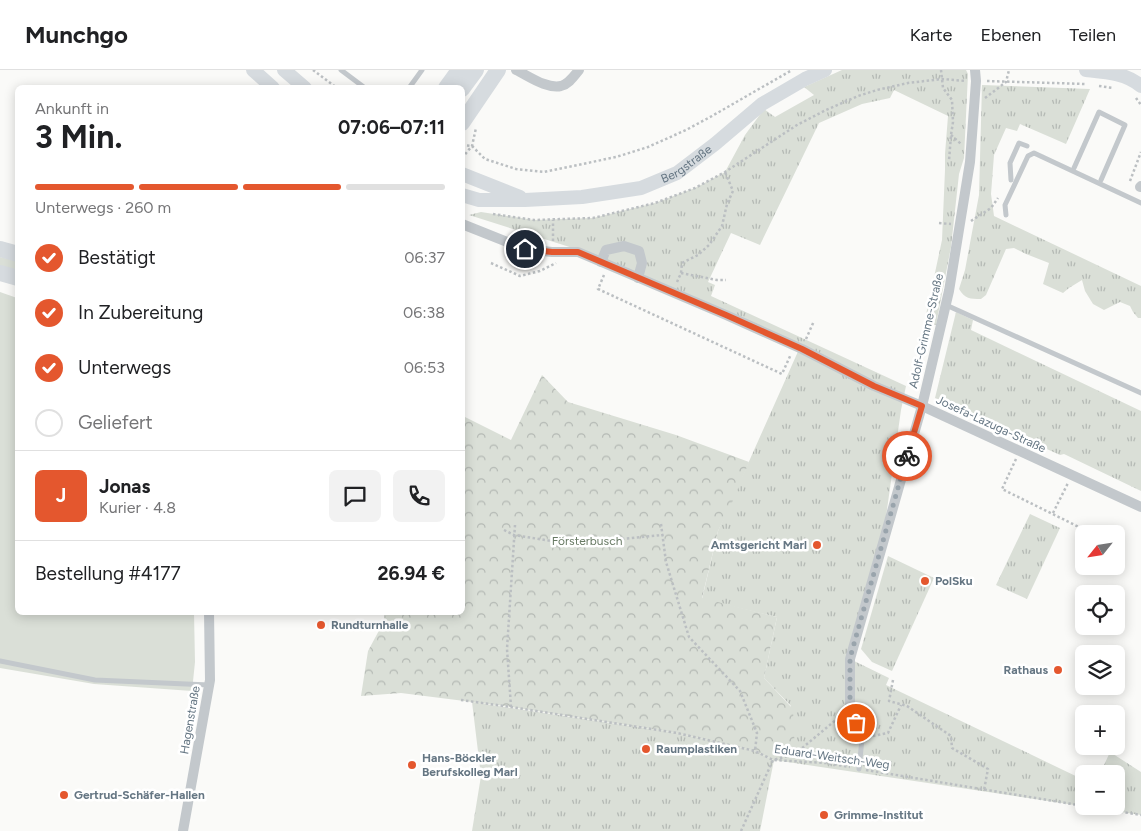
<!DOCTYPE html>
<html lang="de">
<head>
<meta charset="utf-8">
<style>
  :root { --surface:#fff; --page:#f2f2f2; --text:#202124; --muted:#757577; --line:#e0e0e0; --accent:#e4572e }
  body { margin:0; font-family:Figtree,sans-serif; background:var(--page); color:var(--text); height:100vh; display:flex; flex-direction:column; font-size:19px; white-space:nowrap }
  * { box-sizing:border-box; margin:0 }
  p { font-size:16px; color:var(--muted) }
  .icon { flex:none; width:28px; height:28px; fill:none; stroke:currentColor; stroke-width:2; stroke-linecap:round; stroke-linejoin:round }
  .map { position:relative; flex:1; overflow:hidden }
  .side { position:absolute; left:15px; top:15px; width:450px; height:530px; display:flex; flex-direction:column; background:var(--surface); border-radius:8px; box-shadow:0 2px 12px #0003 }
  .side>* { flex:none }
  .needle { width:32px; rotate:240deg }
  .buttons { position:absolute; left:1075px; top:455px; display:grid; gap:10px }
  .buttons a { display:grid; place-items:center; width:50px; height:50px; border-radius:8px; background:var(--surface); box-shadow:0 2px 12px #0003; font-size:25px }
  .pin { position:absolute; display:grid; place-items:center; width:42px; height:42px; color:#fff; margin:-21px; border:2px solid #fff; border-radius:50%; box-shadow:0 1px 5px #0007 }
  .courier { position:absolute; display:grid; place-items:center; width:50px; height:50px; margin:-25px; border:4px solid #e4572e; border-radius:50%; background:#fff; color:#222; box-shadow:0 1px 6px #0007 }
  .headline em { font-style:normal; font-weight:700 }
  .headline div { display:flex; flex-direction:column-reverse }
  .headline { display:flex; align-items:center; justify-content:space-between; height:85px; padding:0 20px }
  h1 { font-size:32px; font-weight:700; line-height:38px }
  .bar { display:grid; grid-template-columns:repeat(4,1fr); gap:8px 5px; align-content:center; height:60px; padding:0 20px }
  .bar i { height:6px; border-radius:4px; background:var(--line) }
  .bar .selected { background:var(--accent) }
  .bar p { grid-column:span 4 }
  .line { display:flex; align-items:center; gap:12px; padding:0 20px; border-top:1px solid var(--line) }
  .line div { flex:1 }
  .round { display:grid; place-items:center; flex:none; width:52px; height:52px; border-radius:8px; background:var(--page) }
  ol { padding:0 20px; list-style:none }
  li { display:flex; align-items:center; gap:15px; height:55px }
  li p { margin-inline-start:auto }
  li .icon { padding:5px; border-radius:50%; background:var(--accent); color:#fff; stroke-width:4 }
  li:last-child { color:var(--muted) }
  li i { width:28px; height:28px; border:2px solid var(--line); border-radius:50% }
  header { display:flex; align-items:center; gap:30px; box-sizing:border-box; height:70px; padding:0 25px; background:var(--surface); border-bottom:1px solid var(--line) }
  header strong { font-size:24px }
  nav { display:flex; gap:28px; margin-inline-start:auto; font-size:18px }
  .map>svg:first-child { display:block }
  .grass { fill:url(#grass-tufts) }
  .forest { fill:url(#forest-crowns) }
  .pitch { fill:#dadfd7 }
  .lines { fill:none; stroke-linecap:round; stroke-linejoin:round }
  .path { stroke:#bbbfc2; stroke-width:2.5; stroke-dasharray:2.5 2.5; stroke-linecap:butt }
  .lane { stroke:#c3c8cc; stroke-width:5 }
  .street { stroke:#c3c8cc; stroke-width:10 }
  .secondary { stroke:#d6dbdf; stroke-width:14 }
  .primary { stroke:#d6dbdf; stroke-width:16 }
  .done { stroke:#99a4ac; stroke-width:5; stroke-dasharray:0 9 }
  .route { stroke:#e4572e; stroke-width:6 }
  .poi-dot { fill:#e4572e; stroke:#fff; stroke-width:2 }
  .labels { text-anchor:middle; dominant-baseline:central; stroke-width:5; stroke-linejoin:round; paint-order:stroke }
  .street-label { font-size:12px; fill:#657683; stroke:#fff }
  .park-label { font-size:12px; fill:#687a64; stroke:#fff }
  .poi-label { font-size:12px; font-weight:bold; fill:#657683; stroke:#fff; text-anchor:start }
</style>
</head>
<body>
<header>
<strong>Munchgo</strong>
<nav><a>Karte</a><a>Ebenen</a><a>Teilen</a></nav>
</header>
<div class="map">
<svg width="1141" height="761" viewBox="0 0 1141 761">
  <defs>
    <pattern id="grass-tufts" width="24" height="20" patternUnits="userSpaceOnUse" patternTransform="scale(1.25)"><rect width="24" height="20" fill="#dadfd7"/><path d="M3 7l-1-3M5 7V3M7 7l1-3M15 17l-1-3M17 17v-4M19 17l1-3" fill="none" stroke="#b4b9b4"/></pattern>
    <pattern id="forest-crowns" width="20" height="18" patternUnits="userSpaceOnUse" patternTransform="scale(1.25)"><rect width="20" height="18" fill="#dadfd7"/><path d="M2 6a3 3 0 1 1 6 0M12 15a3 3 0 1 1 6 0" fill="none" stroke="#b4b9b4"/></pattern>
  </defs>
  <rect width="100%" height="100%" fill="#fafaf8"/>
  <g class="grass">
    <polygon points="842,0 966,0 968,4 964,88 959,104 951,177 936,255 924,254 942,170 945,100 945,84 948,46 894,20 890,28 862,34 819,53 760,175 731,163 708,212 715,215 711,226 906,316 901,340 882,475 850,589 889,608 886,615 1084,710 1084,736 1116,736 1116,704 1100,704 1110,682 1141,702 1141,745 774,690 760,761 472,761 481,706 472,632 677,663 755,681 773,690 791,636 764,608 777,547 702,529 718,461 800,277 579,180 469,145 481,142 534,150 593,148 655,133 695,118 725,102 745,65 764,39 775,47 814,25 804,17"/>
    <path d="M982,15L1090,19L1066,74L1020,54L1017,61L1006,58L994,85L991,124L994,146L1141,216V248H1138L1133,242L1130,236L1120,232L1104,240L1093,234L1085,221L1082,210L1069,218L1063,223L1043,214L1049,193L1026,184L1014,178L1006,179L986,225L981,229C970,229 965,229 959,219L965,200L979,125Z"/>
    <polygon points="0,187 17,191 17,201 0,196"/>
    <polygon points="956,242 973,250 971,260 1141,341 1141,421 1064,384 1060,385 935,328"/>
    <polygon points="1030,444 1060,458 1027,529 996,515"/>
    <polygon points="888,486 934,508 892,601 872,592 861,579"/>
  </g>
  <polygon class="forest" points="542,305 568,332 676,365 749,392 731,435 718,461 702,528 777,547 764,608 793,639 795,684 773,690 755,681 677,663 511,637 401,623 361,626 368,581 383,553 385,543 462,542 463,346 511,370"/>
  <polygon class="pitch" points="0,222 17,228 18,542 194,543 195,592 192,621 94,614 0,598"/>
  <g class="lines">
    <g class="path">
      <polyline points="313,0 337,18"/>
      <polyline points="941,0 943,18 952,30 953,52 951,65 949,91"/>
      <polyline points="987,11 1086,14"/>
      <polyline points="1099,16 1113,18"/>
      <polyline points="985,28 1006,12 1009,0"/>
      <polyline points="1136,28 1141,35"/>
      <polyline points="951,65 961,74"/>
      <polyline points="462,75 472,76 485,89 516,99 544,102 616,87 648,77 686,60 712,46 792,0"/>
      <polyline points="462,88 472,76 476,58"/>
      <polyline points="1130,111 1141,82"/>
      <polyline points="493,144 534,150 593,148 655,133 695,118 725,102 797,55 826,40 858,26 877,20 908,13 942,9 966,11"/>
      <polyline points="971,151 991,138 998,128"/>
      <polyline points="939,153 951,154"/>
      <polyline points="553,171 553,150"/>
      <polyline points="491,193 520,206 540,201 556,193"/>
      <polyline points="681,203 717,210 726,210"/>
      <polyline points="604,205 598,219 782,304 791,284"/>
      <polyline points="677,212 681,203 682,193 698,185 709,175 722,156 727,134 733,121 725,102"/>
      <polyline points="806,269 814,251"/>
      <polyline points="1016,389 1002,419 1087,461 1086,464"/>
      <polyline points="1053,443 1068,413"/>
      <polyline points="661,454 666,492 689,567 740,621 757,663 755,681"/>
      <polyline points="504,460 514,465 570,474 663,465"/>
      <polyline points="893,610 889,631 907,636 951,666 952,678 988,699 984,720"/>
      <polyline points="461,630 511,637 677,663 755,681 773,690 826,693 850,697"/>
      <polyline points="511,637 507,579 515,455"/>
      <polyline points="868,667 888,663 901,635"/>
      <polyline points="866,700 1084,736"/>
      <polyline points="1086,736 1141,745"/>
      <polyline points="741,761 773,690 795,684 843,644"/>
    </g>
    <g class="lane">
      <polyline points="341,0 365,18"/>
      <polyline points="409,18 422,0"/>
      <polyline points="1074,98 1099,42 1125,55 1101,110"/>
      <polyline points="1011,110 1010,93 1019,73 1027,76"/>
      <polyline points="1006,145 1005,135 1028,86 1034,83 1141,133"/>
      <polyline points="946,235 1141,323"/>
      <polyline points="0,591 95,610 209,615"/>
      <polyline points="850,638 862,669 859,699"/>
    </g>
    <g class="street">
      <path d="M516,0C529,6 546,19 561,16C569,14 574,6 579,0"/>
      <polyline points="1140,117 1141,116"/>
      <polyline points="462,154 525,179 552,182 578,182 726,245 802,279 874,316 922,336 1141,437"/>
      <polyline points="601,192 606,180 624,176 639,181 642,193 638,208"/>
      <polyline points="850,638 850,589 922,336 949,221 970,92 976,11 975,0"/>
      <polyline points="183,761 210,610 209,542"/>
    </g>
    <g class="secondary">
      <polyline points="253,0 273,18"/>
      <polyline points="284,0 305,18"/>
      <path d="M1086,0C1105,2 1126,3 1141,16"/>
      <polyline points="462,104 520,127"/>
      <path id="s1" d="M462,125L479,130H525L582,127L641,118L677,103L715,74L762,34L805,9L825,0"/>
    </g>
    <g class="primary">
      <polyline points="446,18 459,0"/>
      <polyline points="462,19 476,0"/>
      <polyline points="462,53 498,0"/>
      <polyline points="0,179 18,184"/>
      <polyline points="0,203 18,208"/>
    </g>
  </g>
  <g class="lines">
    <polyline class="done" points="856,653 850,638 850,588 907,386"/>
    <polyline class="route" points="525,179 552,182 578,182 726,245 802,279 874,316 922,336 907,386"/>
  </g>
  <g class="poi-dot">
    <circle cx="817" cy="475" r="5"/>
    <circle cx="925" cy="511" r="5"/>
    <circle cx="321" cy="555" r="5"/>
    <circle cx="1058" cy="600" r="5"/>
    <circle cx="646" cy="679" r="5"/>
    <circle cx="412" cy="695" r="5"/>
    <circle cx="64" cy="725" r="5"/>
    <circle cx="824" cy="745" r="5"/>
  </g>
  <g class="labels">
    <g class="street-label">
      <text stroke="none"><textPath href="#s1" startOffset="232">Bergstraße</textPath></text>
      <text transform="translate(926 261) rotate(-77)">Adolf-Grimme-Straße</text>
      <text transform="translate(991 354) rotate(25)">Josefa-Lazuga-Straße</text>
      <text transform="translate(190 650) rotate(-80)">Hagenstraße</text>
      <text transform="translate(832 687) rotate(8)">Eduard-Weitsch-Weg</text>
    </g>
    <g class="park-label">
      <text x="587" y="471">Försterbusch</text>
    </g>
    <g class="poi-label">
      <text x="807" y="475" text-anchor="end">Amtsgericht Marl</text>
      <text x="935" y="511">PolSku</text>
      <text x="331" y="555">Rundturnhalle</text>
      <text x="1048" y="600" text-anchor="end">Rathaus</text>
      <text x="656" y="679">Raumplastiken</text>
      <text x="422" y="688">Hans-Böckler<tspan x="422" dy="14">Berufskolleg Marl</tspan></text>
      <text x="74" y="725">Gertrud-Schäfer-Hallen</text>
      <text x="834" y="745">Grimme-Institut</text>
    </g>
  </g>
</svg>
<div class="buttons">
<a><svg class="needle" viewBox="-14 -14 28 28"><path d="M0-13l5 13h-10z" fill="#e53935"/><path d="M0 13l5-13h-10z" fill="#757577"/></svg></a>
<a><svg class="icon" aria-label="locate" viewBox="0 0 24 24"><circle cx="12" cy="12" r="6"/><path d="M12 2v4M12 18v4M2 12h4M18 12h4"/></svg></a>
<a><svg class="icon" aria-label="layers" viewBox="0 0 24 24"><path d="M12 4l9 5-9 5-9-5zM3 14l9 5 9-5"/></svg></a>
<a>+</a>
<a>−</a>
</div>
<div class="pin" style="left:856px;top:653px;background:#ea580c"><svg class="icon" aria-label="bag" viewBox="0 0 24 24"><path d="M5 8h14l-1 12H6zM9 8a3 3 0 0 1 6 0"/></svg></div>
<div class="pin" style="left:525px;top:179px;background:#1f2937"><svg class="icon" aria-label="home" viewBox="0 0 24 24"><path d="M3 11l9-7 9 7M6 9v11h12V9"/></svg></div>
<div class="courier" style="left:907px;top:386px"><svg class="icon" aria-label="bike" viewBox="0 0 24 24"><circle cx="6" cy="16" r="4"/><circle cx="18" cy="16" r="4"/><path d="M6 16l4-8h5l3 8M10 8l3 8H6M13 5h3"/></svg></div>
<section class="side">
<div class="headline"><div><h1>3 Min.</h1><p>Ankunft in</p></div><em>07:06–07:11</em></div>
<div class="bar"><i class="selected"></i><i class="selected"></i><i class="selected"></i><i></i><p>Unterwegs · 260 m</p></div>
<ol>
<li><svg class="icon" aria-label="check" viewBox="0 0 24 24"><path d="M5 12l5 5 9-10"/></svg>Bestätigt<p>06:37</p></li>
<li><svg class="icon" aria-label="check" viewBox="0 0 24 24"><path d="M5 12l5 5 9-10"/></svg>In Zubereitung<p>06:38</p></li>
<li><svg class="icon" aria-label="check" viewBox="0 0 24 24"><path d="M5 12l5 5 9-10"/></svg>Unterwegs<p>06:53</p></li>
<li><i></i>Geliefert</li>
</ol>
<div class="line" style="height:90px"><b class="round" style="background:var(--accent);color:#fff">J</b><div><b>Jonas</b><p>Kurier · 4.8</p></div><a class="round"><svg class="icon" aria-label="chat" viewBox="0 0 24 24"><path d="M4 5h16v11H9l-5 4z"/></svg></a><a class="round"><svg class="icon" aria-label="phone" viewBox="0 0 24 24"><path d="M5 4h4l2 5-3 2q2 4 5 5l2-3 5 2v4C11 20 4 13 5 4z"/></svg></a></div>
<div class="line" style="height:65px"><div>Bestellung #4177</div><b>26.94 €</b></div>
</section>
</div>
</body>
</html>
